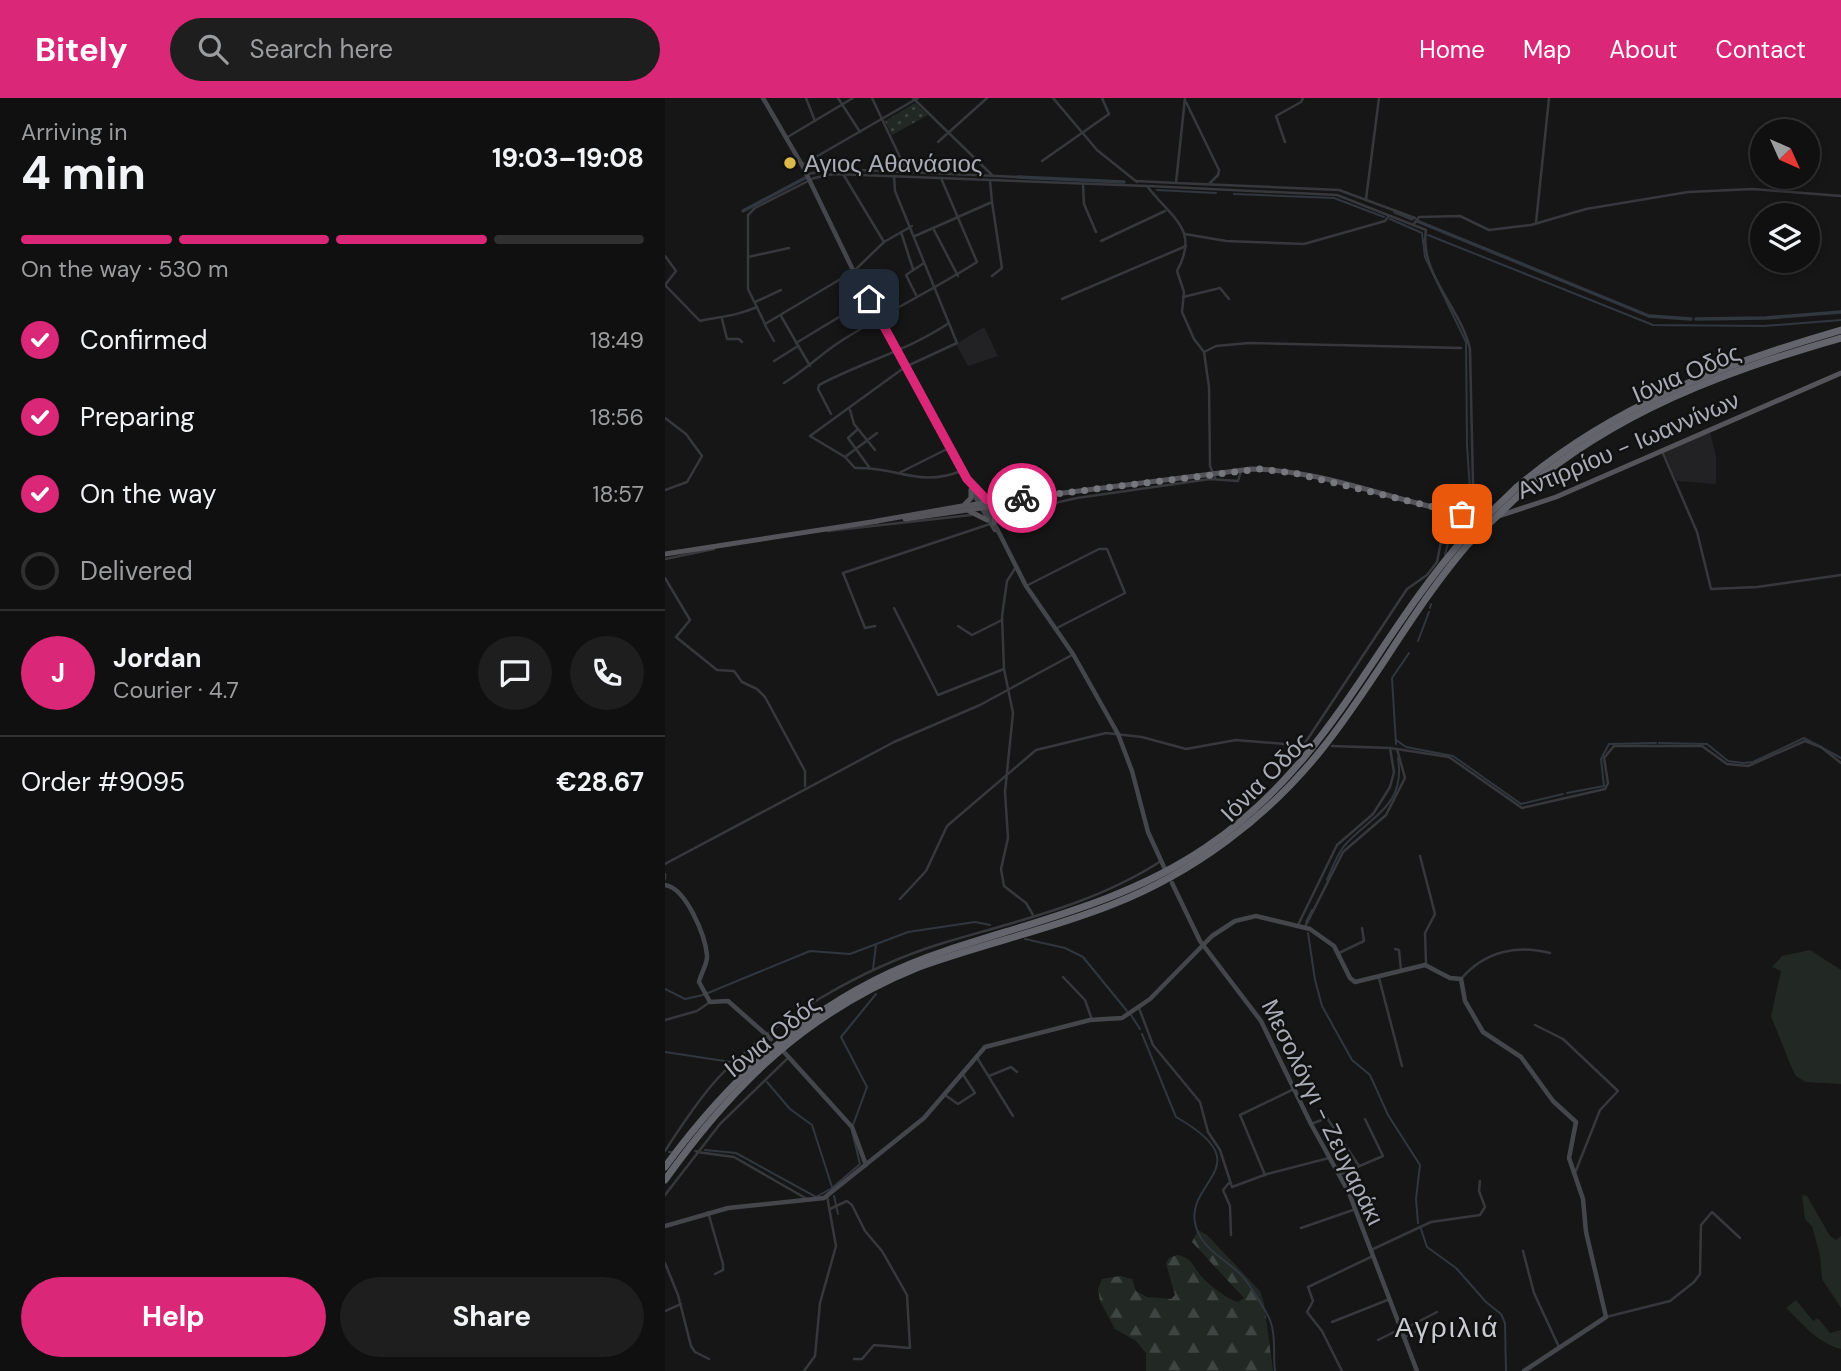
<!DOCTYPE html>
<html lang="en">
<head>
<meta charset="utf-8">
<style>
  :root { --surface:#101011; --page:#1e1e1f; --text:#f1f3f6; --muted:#9c9d9f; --line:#303031; --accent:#db2777 }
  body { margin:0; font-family:"DM Sans",sans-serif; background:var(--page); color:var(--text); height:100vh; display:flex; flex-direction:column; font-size:26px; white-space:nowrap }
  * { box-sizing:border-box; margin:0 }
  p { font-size:23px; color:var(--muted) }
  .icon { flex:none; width:38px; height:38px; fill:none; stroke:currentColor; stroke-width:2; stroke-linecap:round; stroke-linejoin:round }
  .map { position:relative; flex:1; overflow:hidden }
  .panel { display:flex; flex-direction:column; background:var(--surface); width:665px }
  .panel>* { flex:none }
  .needle { width:46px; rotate:135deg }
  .controls { position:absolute; left:1085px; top:21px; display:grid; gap:14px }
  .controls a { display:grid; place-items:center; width:70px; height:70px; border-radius:50%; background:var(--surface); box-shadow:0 4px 10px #0003,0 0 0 2px var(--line); font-size:35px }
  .pin { position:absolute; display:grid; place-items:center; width:60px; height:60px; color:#fff; margin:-30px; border-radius:14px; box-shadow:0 4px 10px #0006 }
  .courier { position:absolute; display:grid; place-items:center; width:70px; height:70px; margin:-35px; border:5px solid #db2777; border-radius:50%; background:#fff; color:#222; box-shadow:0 2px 9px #0007 }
  .summary em { font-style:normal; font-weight:700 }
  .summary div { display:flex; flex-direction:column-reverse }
  .summary { display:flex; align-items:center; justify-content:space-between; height:119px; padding:0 21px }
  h1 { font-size:46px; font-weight:700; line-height:52px }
  .bar { display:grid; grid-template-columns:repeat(4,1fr); gap:10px 7px; align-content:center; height:84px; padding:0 21px }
  .bar i { height:9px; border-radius:5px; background:var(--line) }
  .bar .on { background:var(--accent) }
  .bar p { grid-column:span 4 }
  .line { display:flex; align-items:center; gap:18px; padding:0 21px; border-top:2px solid var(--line) }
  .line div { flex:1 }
  .round { display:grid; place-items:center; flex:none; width:74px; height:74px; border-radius:37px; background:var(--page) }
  ol { padding:0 21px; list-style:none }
  li { display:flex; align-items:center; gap:21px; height:77px }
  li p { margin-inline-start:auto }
  li .icon { padding:7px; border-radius:50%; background:var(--accent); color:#fff; stroke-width:4 }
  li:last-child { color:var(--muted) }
  li i { width:38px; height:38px; border:4px solid var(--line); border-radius:50% }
  .action { display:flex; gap:14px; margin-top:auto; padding:14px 21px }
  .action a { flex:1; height:80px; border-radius:42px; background:var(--accent); color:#fff; font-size:28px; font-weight:700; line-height:80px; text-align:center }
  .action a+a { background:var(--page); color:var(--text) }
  header { display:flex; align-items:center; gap:42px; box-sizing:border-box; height:98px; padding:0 35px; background:var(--accent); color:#fff }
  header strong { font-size:33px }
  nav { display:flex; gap:38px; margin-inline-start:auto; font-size:24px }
  .search { width:490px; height:63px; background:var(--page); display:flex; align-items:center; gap:18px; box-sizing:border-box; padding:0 24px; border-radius:38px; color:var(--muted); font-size:26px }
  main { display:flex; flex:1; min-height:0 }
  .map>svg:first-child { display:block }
  .built { fill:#222224 }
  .green { fill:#222924 }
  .forest { fill:url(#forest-firs) }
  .park { fill:url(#park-dots) }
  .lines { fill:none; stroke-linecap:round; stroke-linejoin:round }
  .stream { stroke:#30373f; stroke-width:2 }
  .canal { stroke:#30373f; stroke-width:3.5 }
  .street { stroke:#37383c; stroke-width:2.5 }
  .secondary { stroke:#45464c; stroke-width:4.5 }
  .primary { stroke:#54545a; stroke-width:5 }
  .highway { stroke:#64656c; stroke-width:7 }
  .highway-bridge { stroke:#64656c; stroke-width:7 }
  .done { stroke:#76787e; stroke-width:7; stroke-dasharray:0 12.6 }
  .route { stroke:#db2777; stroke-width:9 }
  .poi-dot { fill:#dcb949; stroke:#111112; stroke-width:2.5 }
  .labels { text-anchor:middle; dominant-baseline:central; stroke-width:5; stroke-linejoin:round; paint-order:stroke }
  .poi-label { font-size:24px; fill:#a9acb6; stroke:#111112; text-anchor:start }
  .street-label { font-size:24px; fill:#a9acb6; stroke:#111112 }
  .quarter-label { font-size:28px; letter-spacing:2px; fill:#cacbd2; stroke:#111112 }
</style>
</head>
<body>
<header>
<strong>Bitely</strong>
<div class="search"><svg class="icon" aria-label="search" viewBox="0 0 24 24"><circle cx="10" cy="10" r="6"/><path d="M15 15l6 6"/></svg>Search here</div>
<nav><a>Home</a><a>Map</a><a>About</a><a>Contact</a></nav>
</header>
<main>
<section class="panel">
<div class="summary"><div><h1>4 min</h1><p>Arriving in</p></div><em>19:03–19:08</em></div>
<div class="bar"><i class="on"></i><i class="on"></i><i class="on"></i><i></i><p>On the way · 530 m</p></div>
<ol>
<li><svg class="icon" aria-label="check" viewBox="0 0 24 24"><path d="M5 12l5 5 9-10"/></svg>Confirmed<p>18:49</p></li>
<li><svg class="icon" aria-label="check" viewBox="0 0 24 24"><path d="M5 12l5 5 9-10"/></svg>Preparing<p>18:56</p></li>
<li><svg class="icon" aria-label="check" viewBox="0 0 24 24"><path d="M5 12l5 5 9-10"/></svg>On the way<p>18:57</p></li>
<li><i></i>Delivered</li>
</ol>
<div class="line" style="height:126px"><b class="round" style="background:var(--accent);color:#fff">J</b><div><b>Jordan</b><p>Courier · 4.7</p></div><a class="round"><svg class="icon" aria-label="chat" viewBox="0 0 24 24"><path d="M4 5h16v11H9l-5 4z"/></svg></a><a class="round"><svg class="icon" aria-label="phone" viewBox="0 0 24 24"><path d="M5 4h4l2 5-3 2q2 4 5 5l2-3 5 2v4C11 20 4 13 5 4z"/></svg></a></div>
<div class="line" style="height:91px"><div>Order #9095</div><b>€28.67</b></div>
<div class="action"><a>Help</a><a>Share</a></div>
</section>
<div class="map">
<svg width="1176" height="1273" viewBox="0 0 1176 1273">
  <defs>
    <pattern id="forest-firs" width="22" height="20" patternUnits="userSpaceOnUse" patternTransform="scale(1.75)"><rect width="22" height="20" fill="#222924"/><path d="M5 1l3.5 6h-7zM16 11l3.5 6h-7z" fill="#3f4542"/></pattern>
    <pattern id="park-dots" width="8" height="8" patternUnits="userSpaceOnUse" patternTransform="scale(1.75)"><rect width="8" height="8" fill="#222924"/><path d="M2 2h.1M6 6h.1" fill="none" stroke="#3f4542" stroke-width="1.8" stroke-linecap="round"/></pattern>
  </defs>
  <rect width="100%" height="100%" fill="#161617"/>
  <g class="built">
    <polygon points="319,229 333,258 303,268 291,246"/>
    <polygon points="1045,334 1051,358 1051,386 1012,383 999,354"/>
  </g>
  <g class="green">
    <polygon points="1145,852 1176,872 1176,986 1141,984 1131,978 1126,968 1106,918 1116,873 1107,869 1117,858"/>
    <polygon points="1137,1097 1142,1098 1165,1138 1171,1142 1176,1138 1176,1210 1157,1181 1155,1157 1147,1128 1140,1121"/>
    <path d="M1131,1202L1148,1223L1153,1220L1165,1235L1176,1232V1251C1149,1243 1140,1227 1121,1210Z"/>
  </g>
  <path class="forest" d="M533,1132L542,1137L595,1193L599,1205L608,1273H481V1255L471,1243L450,1231L435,1203L433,1191L437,1181L455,1178L467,1181L471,1193L482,1199L506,1201L510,1197L501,1165L504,1160L512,1157C528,1160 527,1168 536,1178C544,1187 562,1201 573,1204L579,1200L527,1144Z"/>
  <polygon class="park" points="250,5 263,17 227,37 220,23"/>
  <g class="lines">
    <g class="stream">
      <polyline points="492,92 551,95"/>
      <polyline points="569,96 669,100 719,119"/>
      <polyline points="725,121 757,135 760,159 801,244 802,347 805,391"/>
      <polyline points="763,137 988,227 1099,228 1176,222"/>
      <polyline points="793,412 801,403"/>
      <polyline points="780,457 790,417"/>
      <polyline points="765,510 766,506"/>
      <polyline points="753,543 764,514"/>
      <polyline points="731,642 741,649 788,658 856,706 898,696"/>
      <polyline points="994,645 1042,646 1063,663 1078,665 1088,664 1139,640 1176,660"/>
      <polyline points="731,646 727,580 744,555"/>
      <polyline points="902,695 939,688 936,661 944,646 991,645"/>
      <path d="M662,782C667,771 671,758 679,748C705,718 741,709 733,660"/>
      <polyline points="641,824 647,812"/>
      <polyline points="643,835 650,882 657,908 687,962 705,977 723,1017 755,1067 751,1101 753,1125"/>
      <polyline points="360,841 400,850 418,859 462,913"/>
      <polyline points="208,871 211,847"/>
      <polyline points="0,891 20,901 38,897"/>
      <polyline points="43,895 145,853 185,856 243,834 310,824 325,827"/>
      <polyline points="466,917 475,931"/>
      <path d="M477,936L511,1019C599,1069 517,1083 531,1129C538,1153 563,1162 578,1179C583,1184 605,1219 606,1225C611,1239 608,1258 610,1273"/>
      <polyline points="0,954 66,964"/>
      <polyline points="102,984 125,1011 147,1027 167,1089"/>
      <polyline points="188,1027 202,989 176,939 211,896"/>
      <polyline points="40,1052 71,1055 151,1099 167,1090 195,1066 187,1033"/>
      <polyline points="30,1053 32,1053"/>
      <polyline points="4,1054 6,1054"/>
      <polyline points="169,1098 173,1116"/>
      <polyline points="756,1131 762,1149 791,1170 821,1204 836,1216 840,1225 841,1273"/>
    </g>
    <g class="canal">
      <polyline points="353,79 459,84"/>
      <polyline points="78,113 140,80"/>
      <polyline points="730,114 747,121"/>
      <polyline points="752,123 984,218 1026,221"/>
      <polyline points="1031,221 1101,220 1176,214"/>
    </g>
    <g class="street">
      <polyline points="141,0 150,23"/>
      <polyline points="173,0 195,34"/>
      <polyline points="248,0 328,78"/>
      <polyline points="388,0 432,52 472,84"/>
      <polyline points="521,4 554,72 553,77 544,86"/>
      <polyline points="121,40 188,0"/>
      <polyline points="273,44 322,0"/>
      <polyline points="620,44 611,18 636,4 638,0"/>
      <polyline points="377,63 444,16 437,0"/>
      <polyline points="137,67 253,0"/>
      <polyline points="242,74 354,79"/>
      <polyline points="143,76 169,71 242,74 207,0"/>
      <polyline points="178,76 219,144"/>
      <path d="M229,78L230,93L292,245L240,269L145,338L180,359L190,370C231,368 254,390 296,373"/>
      <polyline points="325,83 327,104"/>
      <polyline points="471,83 511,85 520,0"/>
      <polyline points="511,85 674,92 750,120"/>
      <polyline points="418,87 419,106 431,134"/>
      <path d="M484,88L672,97L761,132C754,176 796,210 805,251L808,387L798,413"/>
      <polyline points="701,101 714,0"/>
      <polyline points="871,125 884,0"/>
      <polyline points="748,127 754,119 795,118 824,132 866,127 921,111 1023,94 1088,91 1176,98"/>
      <path d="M247,128L219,144L189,173L100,226L83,191V117L90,110L149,80L169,76L482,88C507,121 535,131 512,173L519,194L517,214L529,241L539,254L544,289L545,368L550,380"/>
      <polyline points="269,132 293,178"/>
      <polyline points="236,134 248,171"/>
      <polyline points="520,136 561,143 639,146 720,123 724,118"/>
      <polyline points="250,138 327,104 337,170 327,178"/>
      <polyline points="436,143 500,113"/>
      <polyline points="0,158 11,173 0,187"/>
      <polyline points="83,159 124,150"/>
      <path d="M0,187L35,223C58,218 68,219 92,209"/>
      <polyline points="217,190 227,212"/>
      <polyline points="251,197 241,177 259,165"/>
      <polyline points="518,199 555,190 564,201"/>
      <polyline points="397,201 521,148"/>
      <polyline points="90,204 116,192"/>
      <polyline points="116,218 145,268"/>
      <polyline points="57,221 62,241 74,241 77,244"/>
      <polyline points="100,227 109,243"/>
      <polyline points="131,245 204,201"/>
      <polyline points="539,254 551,248 584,245 796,250"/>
      <polyline points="109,263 133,248"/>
      <path d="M119,285C140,272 156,256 176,243C220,215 268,192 312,164L276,80"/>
      <polyline points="185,312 189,326 210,352"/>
      <path d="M166,316L153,291L154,287C197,264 244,252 284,225"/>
      <polyline points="0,320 21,336 37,358 22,384 0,392"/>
      <polyline points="193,331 183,340 204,369"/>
      <polyline points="997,353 1032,434 1046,491 1092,489 1176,477"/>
      <polyline points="180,359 212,335"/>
      <polyline points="234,375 284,350"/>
      <polyline points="332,418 412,400 545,381 573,383 576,373"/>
      <polyline points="163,433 306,417"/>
      <polyline points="0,461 49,451"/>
      <polyline points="351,469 342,483 337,518 339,571 348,615 340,694 343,740 336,771 339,788 361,805 368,817"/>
      <polyline points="0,480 25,522 11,539 52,572 69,573 77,584 92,591 100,599 140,673 140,688"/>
      <polyline points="361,488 434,451 442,451 460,495 390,531"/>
      <polyline points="229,510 273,597 339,571"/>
      <polyline points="210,528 200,530 178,475 325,426"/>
      <polyline points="293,528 307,537 337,522"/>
      <polyline points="638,648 742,491 762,477 772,464 782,412"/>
      <polyline points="667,648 725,650 784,659 857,710 940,691 943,685 939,660 949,648 1037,648 1062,666 1083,668 1140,643 1156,649 1176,665"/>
      <polyline points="755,758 770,816 760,835 761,865"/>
      <polyline points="0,766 229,644 315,607 407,557"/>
      <polyline points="0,776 0,781"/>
      <polyline points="235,801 261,773 282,728 371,652 441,635 477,639 521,651 571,642 644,648"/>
      <polyline points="633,827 672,747 708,716 725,689 729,674 725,650"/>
      <polyline points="640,829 678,754 721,717 740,680 732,651"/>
      <polyline points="730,851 734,852 736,872"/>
      <polyline points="674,855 699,843 697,830"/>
      <polyline points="398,879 420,902 427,922"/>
      <polyline points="714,880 737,968"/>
      <path d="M796,881C819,854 851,846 885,855"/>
      <polyline points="474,910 488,947 535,1004 543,1034 555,1052 567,1089 602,1076 664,1060"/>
      <polyline points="0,922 32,913 45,904"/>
      <polyline points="870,927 898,941 953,993 935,1012 910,1075"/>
      <polyline points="311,958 348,1018"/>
      <polyline points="324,978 346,969 352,974"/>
      <polyline points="280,997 293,1006 310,995 297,975"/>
      <polyline points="646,1026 662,1020 694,1068"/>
      <path d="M0,1053C16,1028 33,1002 53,980C109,920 200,869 278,845C352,823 430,806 496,763"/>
      <polyline points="32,1054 69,1059 142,1101"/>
      <polyline points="676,1076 718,1058 700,1021"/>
      <polyline points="600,1077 575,1017 629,991"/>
      <polyline points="564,1085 558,1092 565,1108 566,1137"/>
      <polyline points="0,1097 55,1026 124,959"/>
      <polyline points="165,1111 182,1103 187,1107 200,1133 217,1153 242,1197 245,1250 209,1247 197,1261 189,1261"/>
      <polyline points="43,1114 58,1166 58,1172 50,1176"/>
      <polyline points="636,1130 691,1111"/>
      <polyline points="706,1152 766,1124 815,1117 820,1109 814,1093 815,1083"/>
      <polyline points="858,1153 869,1195 894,1249"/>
      <polyline points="0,1165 13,1197 26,1248 30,1254 44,1261"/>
      <polyline points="0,1213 16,1206"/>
      <polyline points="941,1219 1005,1203 1029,1184 1035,1176 1036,1127 1047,1114 1075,1140"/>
      <polyline points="667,1224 725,1201"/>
      <polyline points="737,1232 772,1214"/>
      <polyline points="740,1239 771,1223"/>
      <polyline points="713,1242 735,1231"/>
      <polyline points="139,1273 150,1258 155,1205 171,1148 162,1098"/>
      <polyline points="677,1273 657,1233 642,1214 648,1203 643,1189 708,1158"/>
    </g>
    <g class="secondary">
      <polyline points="98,0 137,67 187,170 296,373 319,405 361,488 408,556 453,636 467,673 483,734 499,769"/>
      <polyline points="306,392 330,432"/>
      <polyline points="507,785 535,843 596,923 646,1026 684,1095 752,1273"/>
      <path d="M0,787C21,790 40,837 42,857C43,865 36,875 34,884L45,904L63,903L106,941"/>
      <polyline points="119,954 187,1029 201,1067"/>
      <polyline points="0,1128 63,1110 159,1100 259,1020 320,949 425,922 457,920 485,901 547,838 570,823 591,818 645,831 669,848 685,880 690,884 760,867 785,880 796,881 800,903 818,934 856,959 888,1003 911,1024 904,1060 918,1101 921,1134 941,1219 859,1273"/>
    </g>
    <g class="primary">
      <polyline points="311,394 328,403"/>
      <polyline points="300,406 306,400 306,392"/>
      <polyline points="304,413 322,422"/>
      <polyline points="834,418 891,399 1176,275"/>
      <polyline points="240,421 386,400"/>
      <path d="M212,423L297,408L586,371C667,372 744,411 824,419"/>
      <polyline points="329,425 330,415 338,407"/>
      <polyline points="0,456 213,423"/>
    </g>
    <g class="highway">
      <path d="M851,390C945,309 1058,266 1176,232"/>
      <path d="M856,395C949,314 1060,273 1176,240"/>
      <path d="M0,1069C73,969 161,892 280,853C370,823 460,804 540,750C665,666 706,546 800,439"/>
      <path d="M0,1082C69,985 142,914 254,869C317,846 383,832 446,807C528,775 602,720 657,651C710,585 749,508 805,444"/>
    </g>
    <g class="highway-bridge">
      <polyline points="800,439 851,390"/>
      <polyline points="805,444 856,395"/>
    </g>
  </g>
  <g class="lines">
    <polyline class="done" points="357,400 595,371 629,375 797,416"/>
    <polyline class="route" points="204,201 302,381 322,402 357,400"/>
  </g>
  <circle class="poi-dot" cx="125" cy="65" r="7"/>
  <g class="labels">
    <g class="poi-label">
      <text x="139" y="65">Αγιος Αθανάσιος</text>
    </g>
    <g class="street-label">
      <text transform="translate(1021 275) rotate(-23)">Ιόνια Οδός</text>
      <text transform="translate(963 347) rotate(-23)">Αντιρρίου - Ιωαννίνων</text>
      <text transform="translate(600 679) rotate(-45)">Ιόνια Οδός</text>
      <text transform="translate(107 938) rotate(-39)">Ιόνια Οδός</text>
      <text transform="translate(658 1014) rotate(64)">Μεσολόγγι - Ζευγαράκι</text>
    </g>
    <g class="quarter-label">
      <text x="782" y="1229">Αγριλιά</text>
    </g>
  </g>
</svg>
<div class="controls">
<a><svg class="needle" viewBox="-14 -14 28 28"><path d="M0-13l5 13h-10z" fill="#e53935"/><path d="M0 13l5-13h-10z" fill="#9c9d9f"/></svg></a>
<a><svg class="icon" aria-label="layers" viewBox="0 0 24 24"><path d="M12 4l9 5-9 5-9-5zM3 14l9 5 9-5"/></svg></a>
</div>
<div class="pin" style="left:797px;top:416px;background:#ea580c"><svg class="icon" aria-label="bag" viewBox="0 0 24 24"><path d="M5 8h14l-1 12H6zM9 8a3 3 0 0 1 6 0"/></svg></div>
<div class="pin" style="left:204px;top:201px;background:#1f2937"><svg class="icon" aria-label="home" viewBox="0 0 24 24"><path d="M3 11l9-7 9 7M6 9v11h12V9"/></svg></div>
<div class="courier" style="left:357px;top:400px"><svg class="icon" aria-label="bike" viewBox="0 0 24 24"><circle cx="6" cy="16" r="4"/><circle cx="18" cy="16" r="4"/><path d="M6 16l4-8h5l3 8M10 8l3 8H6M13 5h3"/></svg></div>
</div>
</main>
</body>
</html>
